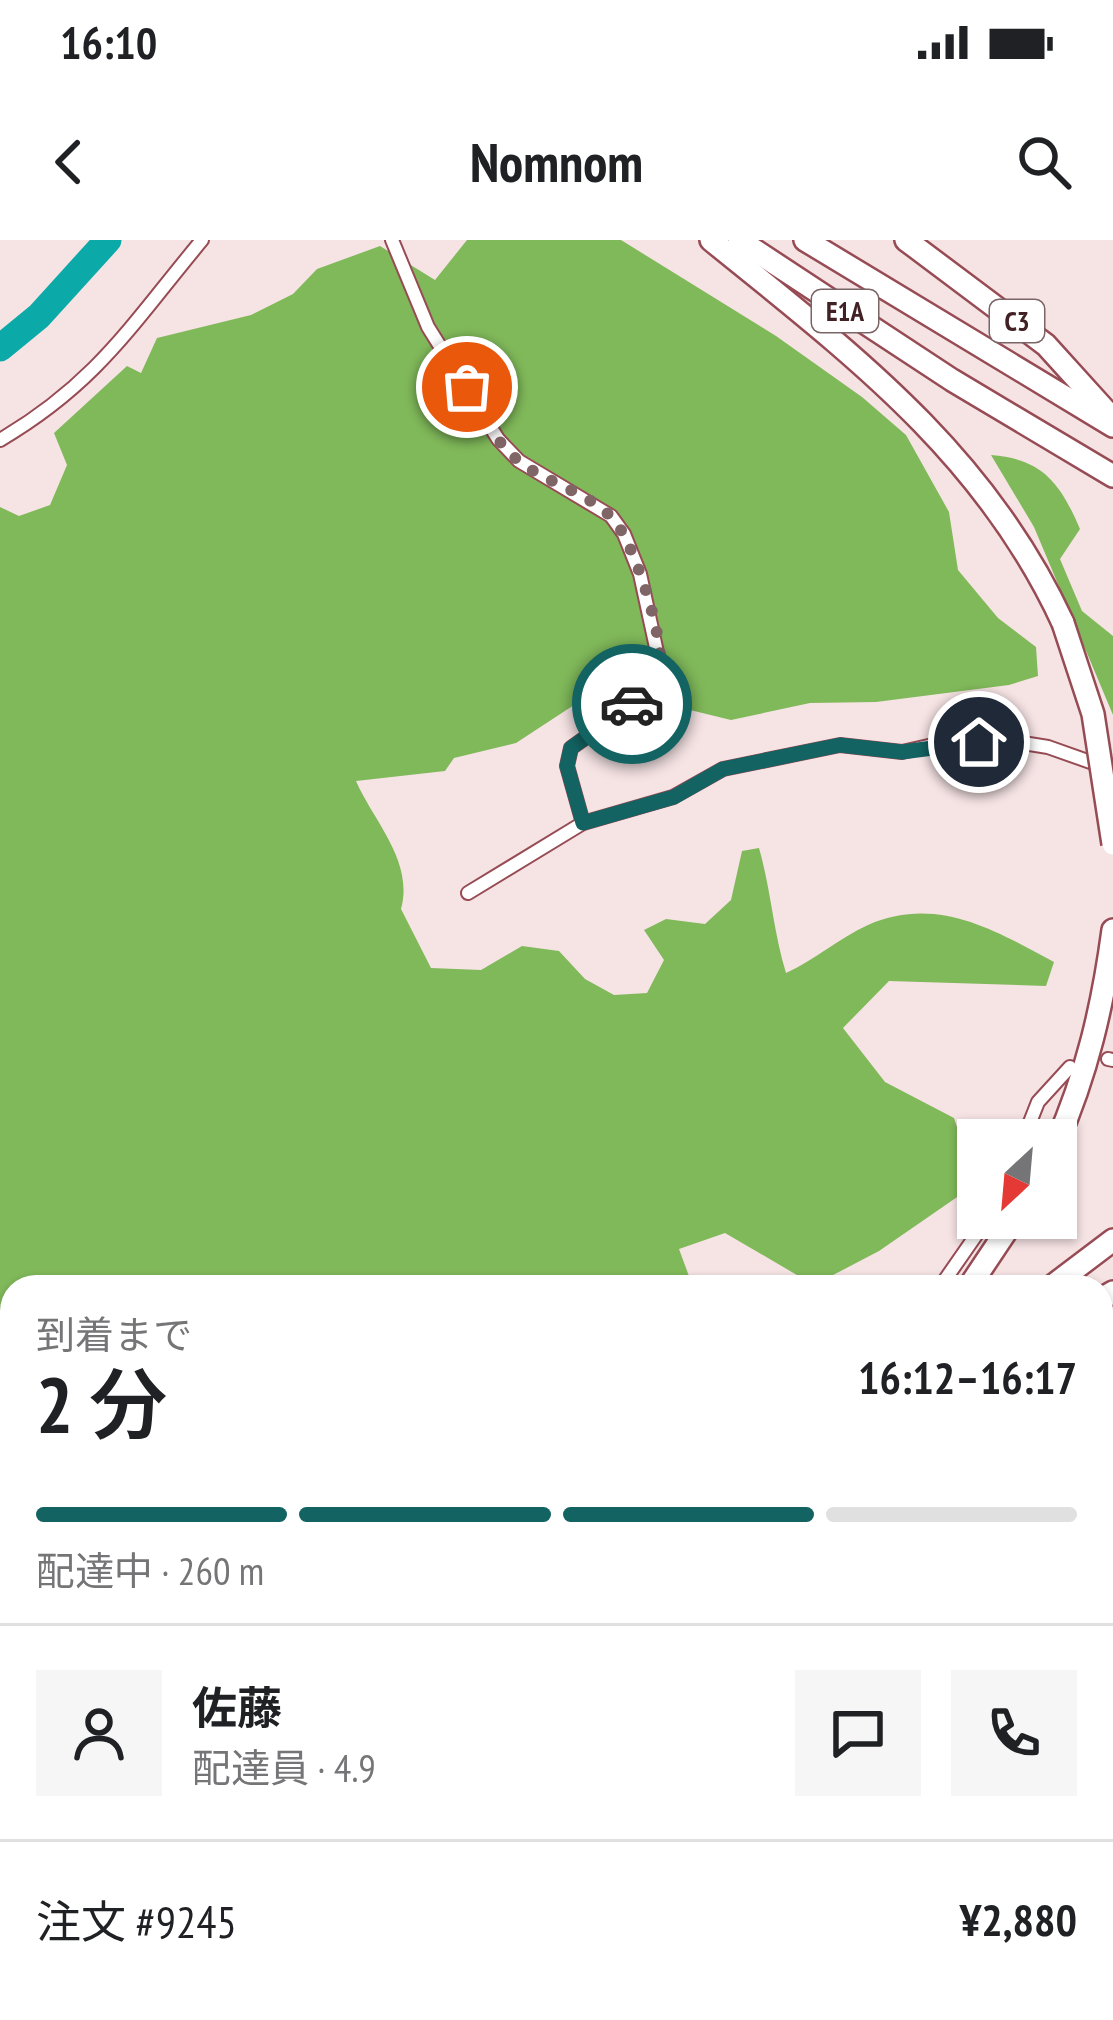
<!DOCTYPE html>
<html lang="ja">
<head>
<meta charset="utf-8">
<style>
  :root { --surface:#fff; --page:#f6f6f6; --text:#202124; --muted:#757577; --line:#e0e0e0; --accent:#136363 }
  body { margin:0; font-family:"PT Sans Narrow","Noto Sans JP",sans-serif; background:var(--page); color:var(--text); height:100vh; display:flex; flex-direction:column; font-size:45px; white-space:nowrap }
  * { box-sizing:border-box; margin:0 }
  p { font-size:39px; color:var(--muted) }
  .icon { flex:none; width:66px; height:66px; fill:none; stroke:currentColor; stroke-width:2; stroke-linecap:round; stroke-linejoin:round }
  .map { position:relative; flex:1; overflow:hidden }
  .sheet { position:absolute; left:0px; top:1035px; width:1113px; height:747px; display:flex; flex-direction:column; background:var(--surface); border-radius:36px 36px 0 0; box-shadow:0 3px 9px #0004 }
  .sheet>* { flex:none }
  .needle { width:78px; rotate:206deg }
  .tools { position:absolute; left:957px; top:879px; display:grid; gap:24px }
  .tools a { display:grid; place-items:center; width:120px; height:120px; border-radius:0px; background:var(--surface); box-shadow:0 3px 9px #0004; font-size:60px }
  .pin { position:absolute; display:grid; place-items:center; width:102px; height:102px; color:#fff; margin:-51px; border:6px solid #fff; border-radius:50%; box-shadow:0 3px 12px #0007 }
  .courier { position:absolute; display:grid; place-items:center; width:120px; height:120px; margin:-60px; border:9px solid #136363; border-radius:50%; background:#fff; color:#222; box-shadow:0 3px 15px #0007 }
  .head em { font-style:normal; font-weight:600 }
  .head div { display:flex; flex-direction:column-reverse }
  .head { display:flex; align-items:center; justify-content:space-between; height:204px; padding:0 36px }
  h1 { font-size:78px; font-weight:600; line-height:90px }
  .bar { display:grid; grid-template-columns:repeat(4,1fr); gap:18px 12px; align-content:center; height:144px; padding:0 36px }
  .bar i { height:15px; border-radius:9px; background:var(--line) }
  .bar .current { background:var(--accent) }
  .bar p { grid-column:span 4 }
  .line { display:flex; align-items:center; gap:30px; padding:0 36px; border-top:3px solid var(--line) }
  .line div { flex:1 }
  .round { display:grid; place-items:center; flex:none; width:126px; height:126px; border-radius:0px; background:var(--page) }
  .status { display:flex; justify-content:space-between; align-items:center; height:84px; padding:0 60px; background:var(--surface); direction:ltr }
  .status svg { height:33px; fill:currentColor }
  header { display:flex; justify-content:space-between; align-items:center; height:156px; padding:0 36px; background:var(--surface); font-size:54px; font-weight:600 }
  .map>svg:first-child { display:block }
  .forest { fill:#80b95a }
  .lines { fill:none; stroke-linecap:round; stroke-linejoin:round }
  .river { stroke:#0baaa9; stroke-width:27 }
  .minor-casing { stroke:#974b54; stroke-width:16 }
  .motorway-casing { stroke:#974b54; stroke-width:26 }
  .path { stroke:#977d7f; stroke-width:3; stroke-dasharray:3 9; stroke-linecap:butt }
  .minor { stroke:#fff; stroke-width:12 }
  .motorway { stroke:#fff; stroke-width:21 }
  .motorway-bridge-casing { stroke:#974b54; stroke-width:26; stroke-linecap:butt }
  .motorway-bridge { stroke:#fff; stroke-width:21 }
  .done { stroke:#806567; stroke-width:12; stroke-dasharray:0 21.6 }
  .route { stroke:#136363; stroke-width:15 }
  .labels { text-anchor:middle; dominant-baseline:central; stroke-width:9; stroke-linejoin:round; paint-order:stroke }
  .shield { fill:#fff; stroke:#7a6466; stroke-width:3 }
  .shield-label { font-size:27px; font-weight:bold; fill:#412124 }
</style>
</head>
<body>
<div class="status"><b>16:10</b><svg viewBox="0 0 49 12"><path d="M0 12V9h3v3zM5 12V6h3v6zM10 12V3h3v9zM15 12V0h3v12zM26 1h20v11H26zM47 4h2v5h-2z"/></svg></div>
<header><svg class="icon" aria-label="back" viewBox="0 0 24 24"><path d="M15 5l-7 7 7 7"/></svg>Nomnom<svg class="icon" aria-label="search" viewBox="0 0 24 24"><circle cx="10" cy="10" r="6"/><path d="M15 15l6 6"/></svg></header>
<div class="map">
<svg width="1113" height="1780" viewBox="0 0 1113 1780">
  <rect width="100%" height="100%" fill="#f6e3e4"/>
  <g class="forest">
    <path d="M467,0H621L776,96L862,157L906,195L949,272L958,330L998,378L1036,407L1038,436L1009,445L876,462L810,463L731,480L600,448L516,503L454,518L445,531L356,541C374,582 414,621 401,669L431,728L481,730L522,706L559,711L585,739L614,755L647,753L664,720L644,690L666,679L705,684L731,660L742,611L759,608C771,650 773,690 786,733C815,720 839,698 868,685C937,655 994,690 1054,722L1046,746L889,741L843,788L885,842L954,878L976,944L879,1011L814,1045L725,993L679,1009L693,1047H12V1276L0,1278V267L19,276L50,265L67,225L54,193L127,126L141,133L157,98L251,75L293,54L317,29L380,6L435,40Z"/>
    <path d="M991,215C1042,219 1060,242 1080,289L1060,319L1082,371L1113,396V475L1034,287Z"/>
    <polygon points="1113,1219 1113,1780 226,1780 242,1770 1101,1770 1101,1228"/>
    <polygon points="0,1380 12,1382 12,1770 50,1770 34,1780 0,1780"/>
  </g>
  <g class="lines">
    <polyline class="river" points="0,108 39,76 108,0"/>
    <defs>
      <g id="minor">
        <polyline points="392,0 428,87 498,199 519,221 611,276 624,294 640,334 660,426 637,461 571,508 567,526 583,583"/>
        <path d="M0,200C97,143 132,84 202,0"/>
        <polyline points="468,653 583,583 673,557 723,529 840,505 902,512 946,502 1011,501 1048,507 1113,530"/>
        <polyline points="1108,819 1113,820"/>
        <polyline points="1023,900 1038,862 1070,827"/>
        <polyline points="940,1047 988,978"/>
        <polyline points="1101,1143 1113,1132"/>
        <polyline points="0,1363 12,1365"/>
      </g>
      <g id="motorway">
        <path d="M711,0C853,115 985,214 1063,383"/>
        <polyline points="739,0 952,140 1113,236"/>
        <polyline points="805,0 1113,186"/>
        <polyline points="906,0 1046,105 1113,179"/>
        <path d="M1056,904C1087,834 1103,765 1113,690"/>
        <polyline points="969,1047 1015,978"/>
        <polyline points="1051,1047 1113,1000"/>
        <polyline points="1101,1059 1113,1052"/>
        <polyline points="1101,1098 1113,1086"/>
        <polyline points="92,1780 107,1770"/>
        <polyline points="142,1780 157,1770"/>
      </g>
    </defs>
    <use href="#minor" class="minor-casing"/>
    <use href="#motorway" class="motorway-casing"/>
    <g class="path">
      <polyline points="0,1210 12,1213"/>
      <polyline points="775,1770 799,1770"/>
      <polyline points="847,1770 892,1780"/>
    </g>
    <use href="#minor" class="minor"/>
    <use href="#motorway" class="motorway"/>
    <defs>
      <polyline id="motorway-bridge" points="1063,383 1093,474 1113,604"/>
    </defs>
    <use href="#motorway-bridge" class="motorway-bridge-casing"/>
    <use href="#motorway-bridge" class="motorway-bridge"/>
  </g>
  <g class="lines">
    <path class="done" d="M467,147C482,173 495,203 520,222C548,244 589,252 614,280C634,303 664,397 660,428C658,443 643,455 632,464"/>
    <polyline class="route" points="632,464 571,508 567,526 583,583 674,557 723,529 840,505 902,512 979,502"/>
  </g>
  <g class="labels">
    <g class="shield">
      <rect x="812" y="50" width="66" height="42" rx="9"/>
      <rect x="990" y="60" width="54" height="42" rx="9"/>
    </g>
    <g class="shield-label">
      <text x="845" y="71">E1A</text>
      <text x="1017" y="81">C3</text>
    </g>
  </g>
</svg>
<div class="tools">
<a><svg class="needle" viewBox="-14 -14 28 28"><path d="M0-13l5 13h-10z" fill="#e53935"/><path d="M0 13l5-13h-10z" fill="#757577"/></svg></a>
</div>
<div class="pin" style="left:467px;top:147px;background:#ea580c"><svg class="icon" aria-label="bag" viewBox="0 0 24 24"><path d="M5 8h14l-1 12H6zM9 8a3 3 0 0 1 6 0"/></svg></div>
<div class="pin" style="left:979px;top:502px;background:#1f2937"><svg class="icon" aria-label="home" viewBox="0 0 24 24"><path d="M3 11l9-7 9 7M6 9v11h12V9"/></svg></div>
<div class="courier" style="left:632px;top:464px"><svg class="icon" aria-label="car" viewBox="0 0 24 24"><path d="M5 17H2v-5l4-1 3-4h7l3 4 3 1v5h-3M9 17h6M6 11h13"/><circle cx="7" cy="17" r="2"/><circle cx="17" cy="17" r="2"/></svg></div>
<section class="sheet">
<div class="head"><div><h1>2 分</h1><p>到着まで</p></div><em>16:12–16:17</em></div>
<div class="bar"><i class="current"></i><i class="current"></i><i class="current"></i><i></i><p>配達中 · 260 m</p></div>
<div class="line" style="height:216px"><a class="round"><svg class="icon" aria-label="person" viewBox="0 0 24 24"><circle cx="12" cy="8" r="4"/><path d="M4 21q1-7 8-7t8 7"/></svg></a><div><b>佐藤</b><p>配達員 · 4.9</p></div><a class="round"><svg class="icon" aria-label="chat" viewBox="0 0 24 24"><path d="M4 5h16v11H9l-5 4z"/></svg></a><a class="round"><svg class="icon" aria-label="phone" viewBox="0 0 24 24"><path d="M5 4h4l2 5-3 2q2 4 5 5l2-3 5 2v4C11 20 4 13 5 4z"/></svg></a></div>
<div class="line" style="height:156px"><div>注文 #9245</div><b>¥2,880</b></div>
</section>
</div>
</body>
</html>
